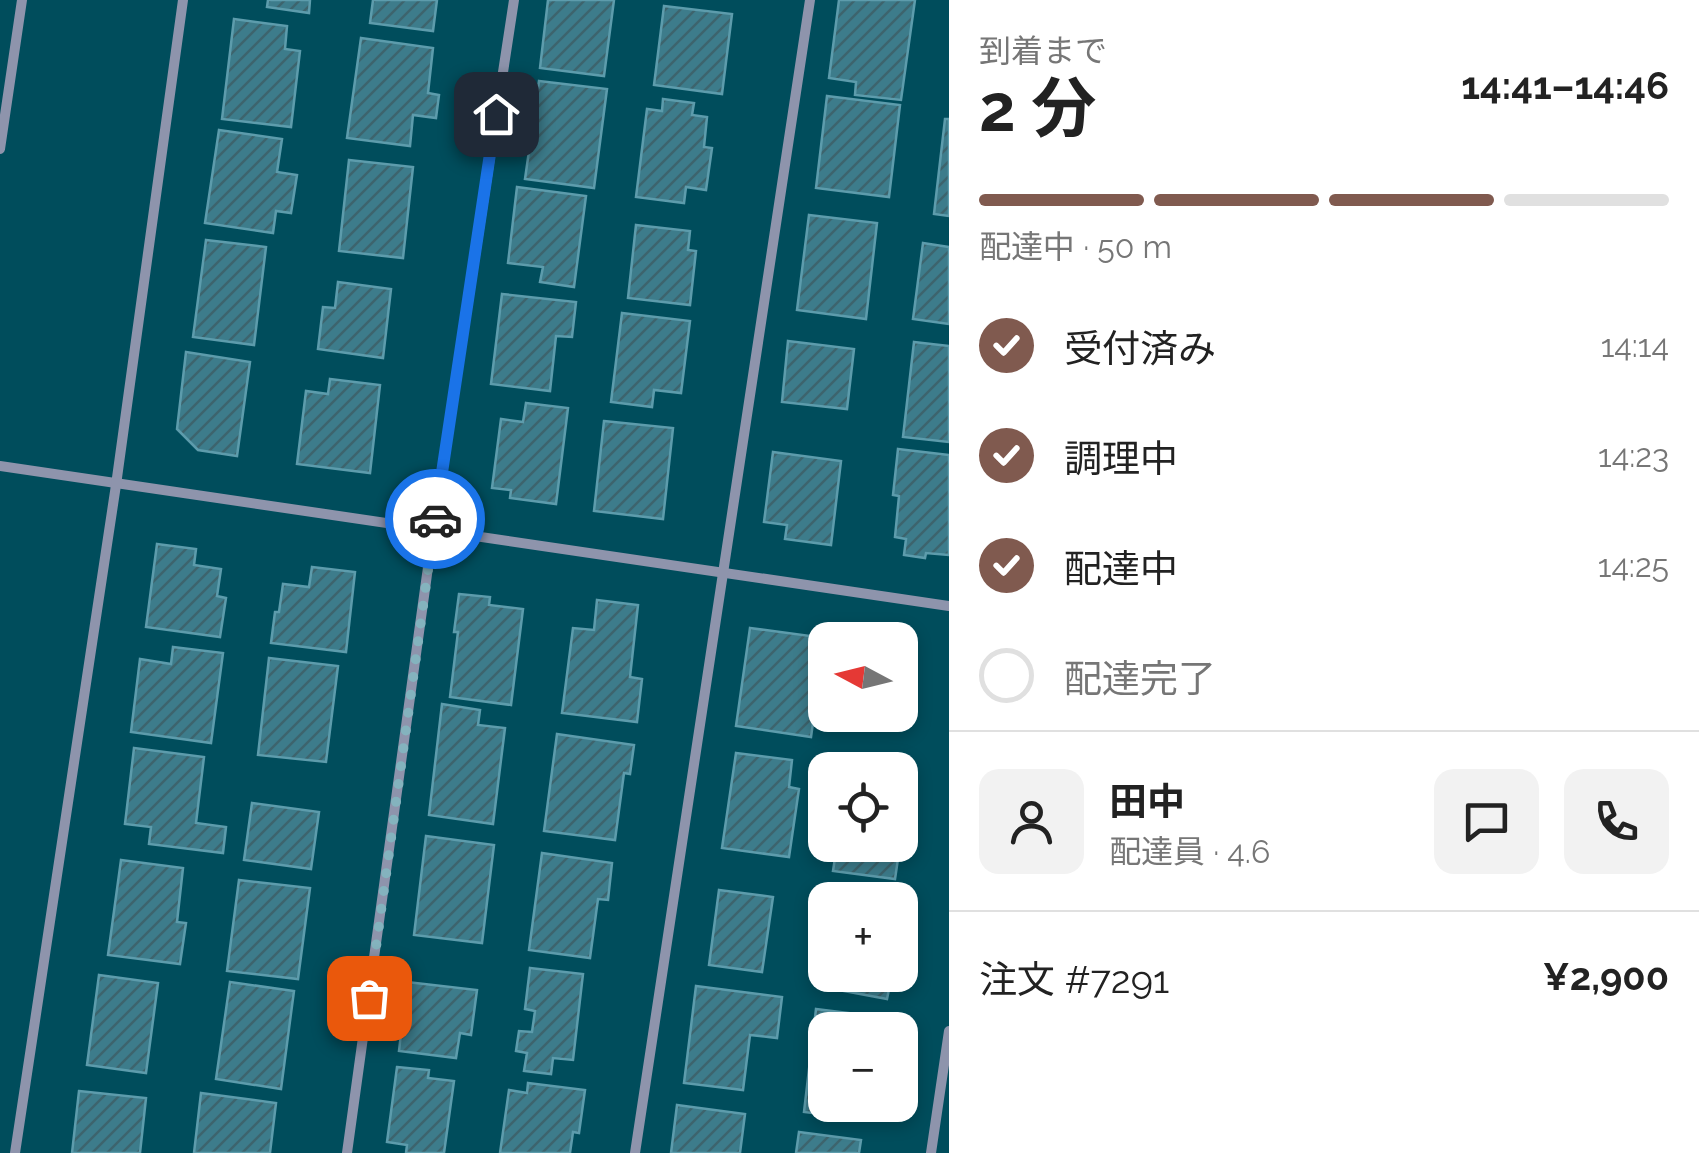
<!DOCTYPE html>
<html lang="ja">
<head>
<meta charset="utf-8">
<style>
  :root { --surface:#fff; --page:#f2f2f2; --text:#222; --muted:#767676; --line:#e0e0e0; --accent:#805a4f }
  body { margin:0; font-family:Raleway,"Noto Sans JP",sans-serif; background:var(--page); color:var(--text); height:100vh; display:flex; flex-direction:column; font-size:38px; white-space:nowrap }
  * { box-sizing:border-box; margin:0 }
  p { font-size:32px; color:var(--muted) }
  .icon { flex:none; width:55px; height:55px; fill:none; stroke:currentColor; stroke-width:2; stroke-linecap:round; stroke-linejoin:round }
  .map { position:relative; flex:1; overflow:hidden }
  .details { display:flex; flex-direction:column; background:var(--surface); width:750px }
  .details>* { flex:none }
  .needle { width:65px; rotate:277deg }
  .controls { position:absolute; left:808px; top:622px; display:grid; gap:20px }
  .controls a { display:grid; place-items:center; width:110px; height:110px; border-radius:20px; background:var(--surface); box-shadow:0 5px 15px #0003; font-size:50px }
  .pin { position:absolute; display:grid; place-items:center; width:85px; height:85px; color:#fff; margin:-42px; border-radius:20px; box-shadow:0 5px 15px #0006 }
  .courier { position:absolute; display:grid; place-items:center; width:100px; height:100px; margin:-50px; border:8px solid #1a73e8; border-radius:50%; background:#fff; color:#222; box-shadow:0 2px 12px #0007 }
  .overview em { font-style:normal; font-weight:700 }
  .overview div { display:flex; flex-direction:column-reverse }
  .overview { display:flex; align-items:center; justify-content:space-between; height:170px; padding:0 30px }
  h1 { font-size:65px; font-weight:700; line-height:75px }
  .bar { display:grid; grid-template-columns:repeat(4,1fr); gap:15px 10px; align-content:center; height:120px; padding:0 30px }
  .bar i { height:12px; border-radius:8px; background:var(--line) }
  .bar .current { background:var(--accent) }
  .bar p { grid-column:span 4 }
  .line { display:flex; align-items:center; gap:25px; padding:0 30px; border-top:2px solid var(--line) }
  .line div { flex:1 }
  .round { display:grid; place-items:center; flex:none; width:105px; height:105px; border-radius:20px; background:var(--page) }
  ol { padding:0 30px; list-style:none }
  li { display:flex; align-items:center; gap:30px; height:110px }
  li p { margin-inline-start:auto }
  li .icon { padding:10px; border-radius:50%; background:var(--accent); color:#fff; stroke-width:4 }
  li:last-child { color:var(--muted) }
  li i { width:55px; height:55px; border:5px solid var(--line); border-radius:50% }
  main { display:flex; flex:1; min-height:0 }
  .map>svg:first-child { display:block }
  .building { fill:url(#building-hatch); stroke:#5d9cac; stroke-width:2.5 }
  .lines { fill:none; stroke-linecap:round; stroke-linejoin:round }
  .minor { stroke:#8e94ac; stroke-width:10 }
  .done { stroke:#84b3be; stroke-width:10; stroke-dasharray:0 18 }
  .route { stroke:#1a73e8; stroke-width:12 }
</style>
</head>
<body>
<main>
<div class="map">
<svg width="949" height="1153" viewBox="0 0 949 1153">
  <defs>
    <pattern id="building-hatch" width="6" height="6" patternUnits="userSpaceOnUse" patternTransform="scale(2.5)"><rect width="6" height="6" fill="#3d7c8b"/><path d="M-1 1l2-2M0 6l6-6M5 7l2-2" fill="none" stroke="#3d646d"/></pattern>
  </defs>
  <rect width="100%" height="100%" fill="#004d5c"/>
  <g class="building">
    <polygon points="268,0 310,0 309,13 267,7"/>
    <polygon points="373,0 437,0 433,31 370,23"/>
    <polygon points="548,0 614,0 604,76 540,68"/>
    <polygon points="839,0 915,0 901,100 855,95 856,82 829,78"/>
    <polygon points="664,6 732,14 722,94 654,85"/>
    <polygon points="234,19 287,26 285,49 300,51 291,127 222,119"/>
    <polygon points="361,38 433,48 428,93 439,95 436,118 413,115 410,146 347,138"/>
    <polygon points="539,81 607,89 594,188 525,179"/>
    <polygon points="827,96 900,105 889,197 816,188"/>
    <polygon points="663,99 694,103 692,115 707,117 704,147 712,148 706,190 686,187 684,203 636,197 647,109 662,111"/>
    <polygon points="945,119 949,119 949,216 934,214"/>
    <polygon points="219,130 282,139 277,172 297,175 291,213 276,211 273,233 205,223"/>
    <polygon points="349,160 413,167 403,258 339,251"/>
    <polygon points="517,187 586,196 574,287 540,282 543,267 508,263"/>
    <polygon points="809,215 877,223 866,319 797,310"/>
    <polygon points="636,225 690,231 688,250 696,251 690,305 628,298"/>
    <polygon points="206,240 266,247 254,345 193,337"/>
    <polygon points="923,243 949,247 949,324 913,319"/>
    <polygon points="338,282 391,289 383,358 318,349 323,307 335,308"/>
    <polygon points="502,294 576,302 572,337 556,336 550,391 491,384"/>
    <polygon points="622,313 690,321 681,393 654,390 652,407 611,402"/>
    <polygon points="788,341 854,349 847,409 782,402"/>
    <polygon points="914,342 949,346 949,442 903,437"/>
    <polygon points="186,352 250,362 237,456 198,450 177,429"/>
    <polygon points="330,379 380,385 370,473 297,464 306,391 328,394"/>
    <polygon points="526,403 568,408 556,504 510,498 511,490 492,488 501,419 523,422"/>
    <polygon points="604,421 673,428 663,519 594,511"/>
    <polygon points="898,449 949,455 949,555 926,553 925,558 904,555 906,539 895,537 899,496 893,495"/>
    <polygon points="773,452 841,461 831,545 785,539 787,525 764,522"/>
    <polygon points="157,544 196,549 194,565 221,569 217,596 226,598 220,637 146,627"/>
    <polygon points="312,567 355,572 346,652 271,643 275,612 279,612 283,584 309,587"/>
    <polygon points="459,594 490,597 489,605 523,609 511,705 450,697 458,632 454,632"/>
    <polygon points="597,600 638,605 630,677 642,679 637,722 562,713 573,628 594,630"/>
    <polygon points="750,628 825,638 811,737 736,726"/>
    <polygon points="173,647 223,653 211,743 131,732 140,659 171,664"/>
    <polygon points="269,658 338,666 326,762 258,755"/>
    <polygon points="442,704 480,710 478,725 505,728 493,824 429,815"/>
    <polygon points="557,734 634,745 630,774 624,773 615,840 544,831"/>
    <polygon points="134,748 204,757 196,823 226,827 223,853 149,844 151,827 125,824"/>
    <polygon points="736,753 792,760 789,787 799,789 789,857 722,848"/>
    <polygon points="252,803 319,812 311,869 244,860"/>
    <polygon points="900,804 906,805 895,879 833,871 837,845 900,845"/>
    <polygon points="426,836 494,845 482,943 414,935"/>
    <polygon points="542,853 612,863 608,900 598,899 590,958 529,950"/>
    <polygon points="121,860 183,868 177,922 186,923 180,964 108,955"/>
    <polygon points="239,880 310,888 298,979 227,971"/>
    <polygon points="719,890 773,897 762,972 709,965"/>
    <polygon points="825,939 825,975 892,975 887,999 817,986"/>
    <polygon points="530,968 583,974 573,1060 553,1058 551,1074 524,1071 527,1053 516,1051 519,1031 532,1032 535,1011 525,1009"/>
    <polygon points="99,975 158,983 146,1073 87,1065"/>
    <polygon points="230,982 294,991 281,1089 216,1079"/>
    <polygon points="407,982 477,990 471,1035 460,1033 456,1058 399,1051"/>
    <polygon points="696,986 782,997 777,1038 750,1035 743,1090 684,1083"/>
    <polygon points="816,1009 873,1016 872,1030 825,1030 825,1105 862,1105 861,1119 804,1112"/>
    <polygon points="397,1067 429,1070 428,1078 454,1081 444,1153 406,1153 407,1145 387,1142"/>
    <polygon points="528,1083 585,1090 579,1133 573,1132 570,1153 500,1153 509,1090 527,1093"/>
    <polygon points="79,1091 146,1098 140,1153 72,1153"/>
    <polygon points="201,1093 276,1103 270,1153 194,1153"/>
    <polygon points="677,1105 745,1114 740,1153 671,1153"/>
    <polygon points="799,1132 861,1140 859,1153 796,1153"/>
  </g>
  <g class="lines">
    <g class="minor">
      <polyline points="0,149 22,0"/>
      <polyline points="0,466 949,606"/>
      <polyline points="15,1153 116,485 183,0"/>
      <polyline points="347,1153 433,531 514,0"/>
      <polyline points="635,1153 810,0"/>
      <polyline points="931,1153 949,1031"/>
    </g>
  </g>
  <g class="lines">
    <polyline class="done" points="369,998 435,519"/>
    <polyline class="route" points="435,519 496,114"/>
  </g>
</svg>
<div class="controls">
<a><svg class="needle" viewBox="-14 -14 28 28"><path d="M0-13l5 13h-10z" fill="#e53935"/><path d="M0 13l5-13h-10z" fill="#767676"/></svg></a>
<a><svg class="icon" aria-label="locate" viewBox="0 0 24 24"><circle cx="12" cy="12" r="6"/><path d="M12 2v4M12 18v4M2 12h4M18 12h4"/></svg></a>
<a>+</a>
<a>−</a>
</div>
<div class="pin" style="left:369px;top:998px;background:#ea580c"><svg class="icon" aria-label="bag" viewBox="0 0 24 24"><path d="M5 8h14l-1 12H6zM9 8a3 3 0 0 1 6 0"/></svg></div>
<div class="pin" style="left:496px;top:114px;background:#1f2937"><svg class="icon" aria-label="home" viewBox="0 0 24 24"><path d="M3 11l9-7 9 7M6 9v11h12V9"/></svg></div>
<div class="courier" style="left:435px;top:519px"><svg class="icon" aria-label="car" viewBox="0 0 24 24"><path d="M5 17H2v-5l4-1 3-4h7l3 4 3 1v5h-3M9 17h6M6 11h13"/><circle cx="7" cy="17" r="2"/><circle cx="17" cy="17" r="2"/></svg></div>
</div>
<section class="details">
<div class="overview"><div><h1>2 分</h1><p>到着まで</p></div><em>14:41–14:46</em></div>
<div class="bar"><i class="current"></i><i class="current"></i><i class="current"></i><i></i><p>配達中 · 50 m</p></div>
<ol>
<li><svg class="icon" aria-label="check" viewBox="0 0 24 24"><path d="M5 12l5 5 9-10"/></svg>受付済み<p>14:14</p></li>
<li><svg class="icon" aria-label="check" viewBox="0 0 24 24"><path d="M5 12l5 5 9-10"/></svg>調理中<p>14:23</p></li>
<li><svg class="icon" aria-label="check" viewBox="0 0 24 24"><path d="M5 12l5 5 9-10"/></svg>配達中<p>14:25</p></li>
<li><i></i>配達完了</li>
</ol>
<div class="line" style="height:180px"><a class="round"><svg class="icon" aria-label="person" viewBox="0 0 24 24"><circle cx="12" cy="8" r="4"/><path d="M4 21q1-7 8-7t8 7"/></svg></a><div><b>田中</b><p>配達員 · 4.6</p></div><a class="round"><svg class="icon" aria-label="chat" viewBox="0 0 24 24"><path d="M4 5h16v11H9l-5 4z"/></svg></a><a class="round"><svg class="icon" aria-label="phone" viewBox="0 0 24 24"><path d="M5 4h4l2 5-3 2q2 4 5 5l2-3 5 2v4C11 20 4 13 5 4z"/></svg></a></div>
<div class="line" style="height:130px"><div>注文 #7291</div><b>¥2,900</b></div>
</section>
</main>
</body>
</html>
